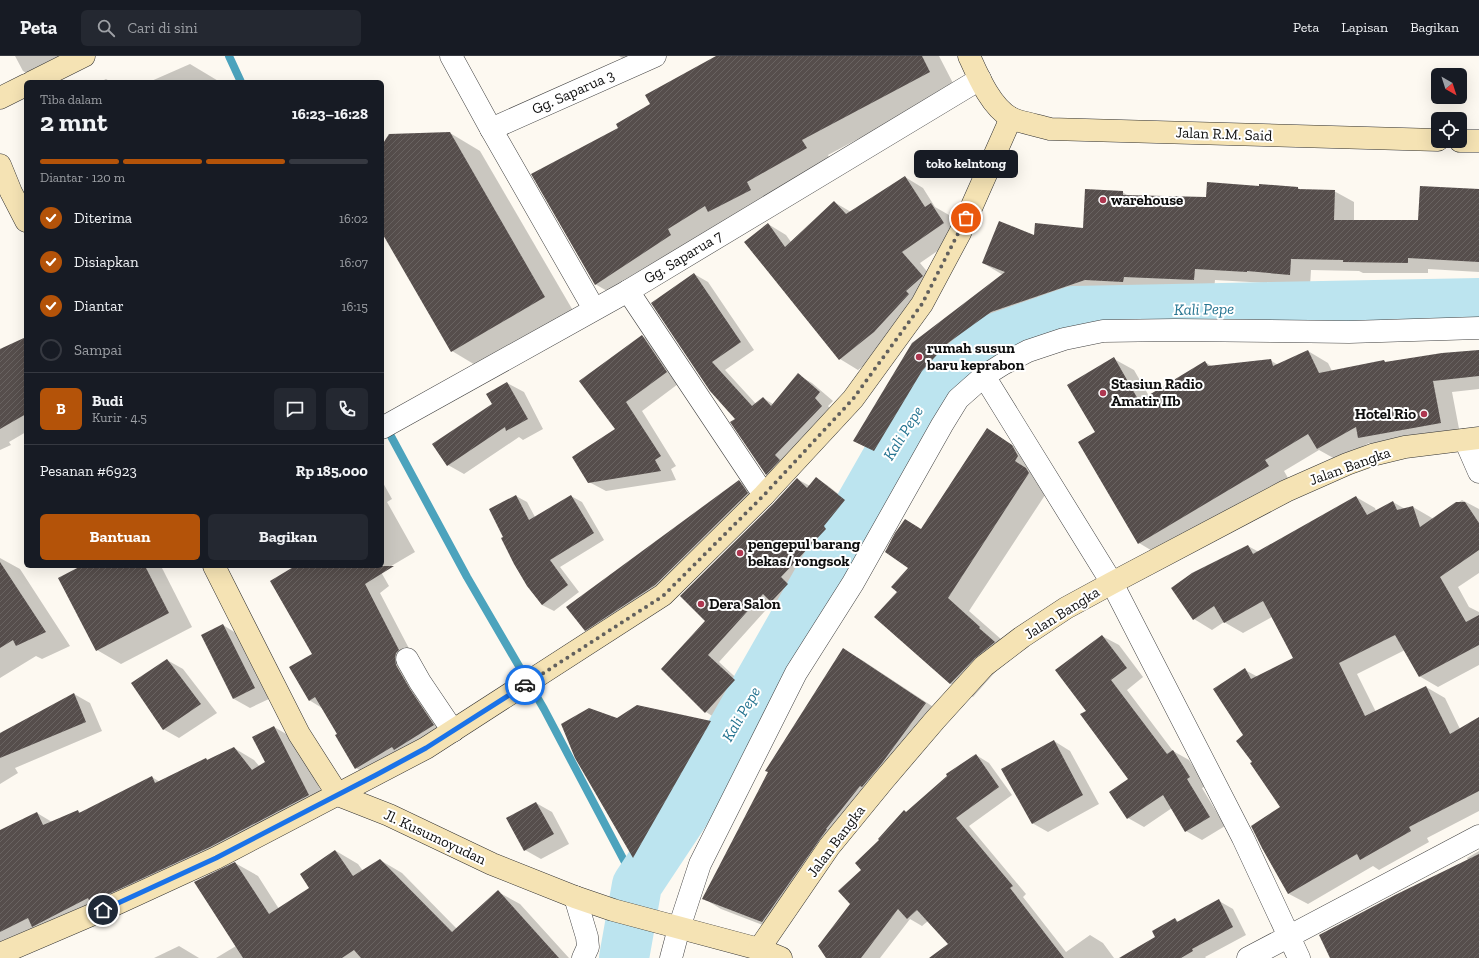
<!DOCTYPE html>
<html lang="id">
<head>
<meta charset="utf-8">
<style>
  :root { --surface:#171b24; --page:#242831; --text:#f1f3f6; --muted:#9ea1a6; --line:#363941; --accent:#b45309 }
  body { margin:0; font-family:"Zilla Slab",serif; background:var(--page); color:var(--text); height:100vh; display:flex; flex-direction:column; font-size:15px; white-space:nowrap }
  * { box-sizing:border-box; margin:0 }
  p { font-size:13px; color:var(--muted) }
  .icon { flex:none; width:22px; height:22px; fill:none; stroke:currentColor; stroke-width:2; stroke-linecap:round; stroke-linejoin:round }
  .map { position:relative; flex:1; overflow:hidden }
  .drawer { position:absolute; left:24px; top:24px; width:360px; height:488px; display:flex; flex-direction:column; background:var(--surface); border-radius:6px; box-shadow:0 4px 16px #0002 }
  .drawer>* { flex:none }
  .needle { width:26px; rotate:141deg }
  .buttons { position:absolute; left:1431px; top:12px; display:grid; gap:8px }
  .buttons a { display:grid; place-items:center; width:36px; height:36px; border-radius:6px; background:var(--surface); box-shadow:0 4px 16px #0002; font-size:20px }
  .pin { position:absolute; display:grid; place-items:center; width:34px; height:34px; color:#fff; margin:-17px; border:2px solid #fff; border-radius:50%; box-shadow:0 1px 4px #0007 }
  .courier { position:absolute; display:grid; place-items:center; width:40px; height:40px; margin:-20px; border:3px solid #1a73e8; border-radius:50%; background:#fff; color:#222; box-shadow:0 1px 5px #0007 }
  .bubble { position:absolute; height:28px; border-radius:6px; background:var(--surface); box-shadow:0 4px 16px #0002; font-size:13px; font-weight:800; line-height:28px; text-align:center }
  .summary em { font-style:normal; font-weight:800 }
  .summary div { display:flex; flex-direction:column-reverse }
  .summary { display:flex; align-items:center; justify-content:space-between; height:68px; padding:0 16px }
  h1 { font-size:26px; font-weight:800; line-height:30px }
  .bar { display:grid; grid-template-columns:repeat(4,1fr); gap:6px 4px; align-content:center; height:48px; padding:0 16px }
  .bar i { height:5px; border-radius:3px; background:var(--line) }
  .bar .current { background:var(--accent) }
  .bar p { grid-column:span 4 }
  .line { display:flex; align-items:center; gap:10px; padding:0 16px; border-top:1px solid var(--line) }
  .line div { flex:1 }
  .round { display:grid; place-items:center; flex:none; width:42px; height:42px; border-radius:6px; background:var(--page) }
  ol { padding:0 16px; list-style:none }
  li { display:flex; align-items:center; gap:12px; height:44px }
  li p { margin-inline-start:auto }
  li .icon { padding:4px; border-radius:50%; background:var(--accent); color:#fff; stroke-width:4 }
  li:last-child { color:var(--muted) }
  li i { width:22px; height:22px; border:2px solid var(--line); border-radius:50% }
  .cta { display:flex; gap:8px; margin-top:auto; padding:8px 16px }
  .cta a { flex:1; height:46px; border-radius:6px; background:var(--accent); color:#fff; font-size:16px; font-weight:800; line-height:46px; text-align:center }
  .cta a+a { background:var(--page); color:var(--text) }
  header { display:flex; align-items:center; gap:24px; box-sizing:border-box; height:56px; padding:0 20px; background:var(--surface); border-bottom:1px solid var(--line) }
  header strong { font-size:19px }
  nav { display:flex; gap:22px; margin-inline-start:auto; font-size:14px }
  .search { width:280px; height:36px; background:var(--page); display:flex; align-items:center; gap:10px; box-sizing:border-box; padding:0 14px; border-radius:6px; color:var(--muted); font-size:15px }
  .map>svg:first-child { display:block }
  .shadow { fill:#0003 }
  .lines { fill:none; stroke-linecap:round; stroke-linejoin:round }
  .stream { stroke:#4ca3bd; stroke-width:8 }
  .river { stroke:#bce4ef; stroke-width:50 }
  .building { fill:url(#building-hatch) }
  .street-casing { stroke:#414141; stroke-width:23 }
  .secondary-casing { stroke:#303030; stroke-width:23 }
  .street { stroke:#fff; stroke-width:22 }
  .secondary { stroke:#f5e3b4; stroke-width:22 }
  .done { stroke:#62605d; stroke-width:4; stroke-dasharray:0 7.2 }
  .route { stroke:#1a73e8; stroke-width:5 }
  .poi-dot { fill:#ae3750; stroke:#fff; stroke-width:1.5 }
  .labels { text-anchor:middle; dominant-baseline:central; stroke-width:4; stroke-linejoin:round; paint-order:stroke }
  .street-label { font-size:15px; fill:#0e0e0e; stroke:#fff }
  .poi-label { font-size:15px; font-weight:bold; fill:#0e0e0e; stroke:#fff; text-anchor:start }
  .water-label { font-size:16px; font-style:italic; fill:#267491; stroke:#fff }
</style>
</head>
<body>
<header>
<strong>Peta</strong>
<div class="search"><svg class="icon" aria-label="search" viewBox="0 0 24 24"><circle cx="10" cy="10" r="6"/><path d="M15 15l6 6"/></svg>Cari di sini</div>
<nav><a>Peta</a><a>Lapisan</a><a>Bagikan</a></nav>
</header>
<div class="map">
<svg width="1479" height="902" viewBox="0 0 1479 902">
  <defs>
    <pattern id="building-hatch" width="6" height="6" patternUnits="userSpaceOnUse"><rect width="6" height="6" fill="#564e4c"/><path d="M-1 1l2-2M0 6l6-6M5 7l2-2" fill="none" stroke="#696361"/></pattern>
  </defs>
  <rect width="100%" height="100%" fill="#fdf9f1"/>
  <g class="shadow">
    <polygon points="15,0 66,0 42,26 23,15"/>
    <polygon points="619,0 653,0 635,9"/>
    <polygon points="718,0 939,0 955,31 828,99 832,107 621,243 595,228 620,73"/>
    <polygon points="190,8 220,26 149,26"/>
    <polygon points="106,23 111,26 100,26"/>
    <polygon points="450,77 480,95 575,258 482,313 452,295 382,175 382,91"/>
    <polygon points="905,121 923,132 935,151 949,159 962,178 920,207 940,231 893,287 858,314 840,303 768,168 786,179 791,186 834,146 851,156"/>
    <polygon points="1260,131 1298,132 1301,134 1334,135 1354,146 1354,165 1419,165 1479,134 1479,216 1428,213 1428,217 1363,217 1359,215 1311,214 1310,230 1267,226 1267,227 1215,224 1214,235 1143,232 1143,237 1106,235 1012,267 968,298 941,326 895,406 854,385 1003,219 983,207 1035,180 1084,173 1122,136 1129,140 1207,142"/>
    <polygon points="694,218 708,226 754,294 725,314 756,348 763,342 773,348 798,319 812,327 833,345 828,350 835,358 780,426 766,418 736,363 710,334"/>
    <polygon points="642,280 658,289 682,325 642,355 676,410 671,413 676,424 606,435 589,426 616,374"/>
    <polygon points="26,282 26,376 9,386 11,389 0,394 0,315"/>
    <polygon points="1478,294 1479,294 1479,333 1452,336 1460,378 1379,393 1369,387 1337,404 1319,394 1284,415 1288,422 1159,499 1139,487 1096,376 1114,303 1134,314 1149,340 1205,306 1213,311 1270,304 1278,309 1308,295 1328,307 1332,315 1384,305 1388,307 1478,295"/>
    <polygon points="507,327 524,336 543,373 523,384 519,381 464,418 448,409"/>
    <polygon points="987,373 1034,403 1051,430 969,555 1002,584 1000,586 1017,599 997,614 973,641 951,628 876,561 898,536 910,511 921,474"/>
    <polygon points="816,422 827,429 855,451 834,478 837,480 791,528 798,535 783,552 773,546 719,606 746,631 717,663 706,656 707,565 774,449 797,423 810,430"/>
    <polygon points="382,425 392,443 387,446 415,496 381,516 389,530 380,537 414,602 448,678 371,721 356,712 336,680 339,678 322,652 309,644 313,598 297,510 382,510"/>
    <polygon points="739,425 753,433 761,446 599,582 585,574"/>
    <polygon points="516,440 527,446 535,461 571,440 582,446 604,484 560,511 579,536 554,555 542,549 528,530 505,481"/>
    <polygon points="1356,441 1375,452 1376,455 1393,446 1405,453 1413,451 1432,462 1432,464 1462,444 1479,453 1479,517 1458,531 1469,551 1479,556 1479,609 1438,631 1419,620 1405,594 1357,618 1376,656 1426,631 1445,642 1460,673 1479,662 1479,755 1427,782 1429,786 1379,814 1373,810 1308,848 1289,838 1262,792 1282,751 1254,706 1244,679 1245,614 1258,621 1294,602 1272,561 1243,577 1224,566 1212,574 1194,563 1248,490 1259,496"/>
    <polygon points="0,502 20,513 70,590 42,603 36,600 0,622"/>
    <polygon points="83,510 161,510 192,571 121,608 97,594"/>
    <polygon points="223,569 239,579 271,642 250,652 234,643 202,580"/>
    <polygon points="1102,580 1119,589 1143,621 1127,634 1173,695 1189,704 1206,730 1202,732 1225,770 1202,784 1186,775 1172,752 1144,771 1128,762 1129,723 1087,655"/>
    <polygon points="844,594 862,604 944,658 845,785 781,876 721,853 703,842"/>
    <polygon points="167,604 183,613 217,657 179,682 163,673"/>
    <polygon points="74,638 90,647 102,675 15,712 18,717 0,728 0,679"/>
    <polygon points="638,650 711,666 741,683 664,819 634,802 576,702 618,663"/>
    <polygon points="274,671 295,683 329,751 0,897 0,776 37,757 52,766 78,755 82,757 152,721 160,726 206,703 208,704 234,692 254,704 260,711 267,706"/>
    <polygon points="1054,685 1070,695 1099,748 1048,776 1032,767"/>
    <polygon points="976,699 989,707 1012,739 969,770 1026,838 1023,841 1066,896 1090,879 1103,887 1114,902 956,902 949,888 928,865 922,870 910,863 880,902 828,902 852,848 862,814 907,757"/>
    <polygon points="536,747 552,756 569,788 541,803 525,794"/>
    <polygon points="336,795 358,808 363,815 380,804 402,817 457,873 498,836 520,848 569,902 216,902 236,890 235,807 258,820 279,853 310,832"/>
    <polygon points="1479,795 1479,902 1332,902 1468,804 1467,802"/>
    <polygon points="1219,845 1233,853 1246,879 1205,901 1206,902 1121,902 1156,881 1175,863 1179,866"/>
    <polygon points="179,890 199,902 154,902"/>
  </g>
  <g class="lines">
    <g class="stream">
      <polyline points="229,0 241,26"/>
      <polyline points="386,371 467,521 544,653 637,829"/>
    </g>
    <polyline class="river" points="624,902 637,829 686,755 916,351 990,284 1073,255 1479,247"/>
  </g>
  <g class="building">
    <polygon points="716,0 922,0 930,16 802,84 807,92 747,126 751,134 708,156 705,150 668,173 671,179 595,229 531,118 618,72 616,68 650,48 645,39"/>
    <polygon points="450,76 545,241 451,296 382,177 382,89 389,78"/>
    <polygon points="905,120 925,151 931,147 944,167 902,196 923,220 906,235 909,238 874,276 839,304 744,186 768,167 785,191 834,145 846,158"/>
    <polygon points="1207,126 1259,130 1259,128 1298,131 1298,133 1335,134 1334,164 1418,164 1420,130 1479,133 1479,206 1408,202 1408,207 1343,206 1343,204 1291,203 1290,219 1247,215 1247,216 1195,213 1194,224 1124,221 1123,226 1085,224 991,256 948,287 922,315 874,395 853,385 912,287 1005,216 982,207 999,165 1034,179 1035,167 1083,172 1085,133 1123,135 1123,139 1206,141"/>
    <polygon points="694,217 741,286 712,306 752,350 763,341 771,350 798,317 820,336 815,342 822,350 775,399 780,404 766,419 730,366 735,363 710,335 651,247"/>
    <polygon points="642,279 667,316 626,346 661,400 655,404 661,415 588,427 572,401 615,373 579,325"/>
    <polygon points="26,281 26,358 0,373 0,293"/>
    <polygon points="1308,294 1319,317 1384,304 1385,306 1442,297 1479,294 1479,320 1433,325 1441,367 1358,382 1356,371 1317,393 1308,378 1265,404 1269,410 1138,488 1078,386 1095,376 1067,329 1114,301 1139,345 1205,305 1208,310 1271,303 1273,310"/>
    <polygon points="507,326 528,363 506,375 505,371 447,410 432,388 492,348 486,338"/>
    <polygon points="987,372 1012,389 1018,400 1015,405 1026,412 1029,417 948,542 980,571 979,572 995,586 975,602 950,628 874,561 897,536 891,531 908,512 885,496 895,477 905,463 921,473"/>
    <polygon points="816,421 845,444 824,470 826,473 781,521 788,528 771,546 763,538 708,599 735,624 705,657 661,613 705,565 680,540 773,448 797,422 807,432"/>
    <polygon points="739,424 748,437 655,529 585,575 566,551"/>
    <polygon points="516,439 529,464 571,439 594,477 550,504 568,529 542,549 527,530 514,508 501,482 503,481 489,453"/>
    <polygon points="1356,440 1367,459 1393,445 1397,454 1413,450 1420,471 1456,446 1465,446 1479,467 1479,494 1440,521 1466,566 1479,559 1479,589 1419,621 1395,579 1339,607 1365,660 1426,630 1450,678 1479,661 1479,735 1409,771 1411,775 1360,804 1357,798 1288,838 1262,792 1251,770 1280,751 1250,707 1252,706 1236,685 1243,679 1213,633 1245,612 1251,623 1293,602 1263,545 1224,567 1214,550 1193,564 1171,532 1192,517 1248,489 1253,498"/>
    <polygon points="0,506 46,576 16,590 13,584 0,592"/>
    <polygon points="81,510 145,510 169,557 96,595 58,522"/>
    <polygon points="295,510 394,510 365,528 399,594 396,597 395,602 396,609 410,633 434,669 394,694 392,691 355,713 335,679 337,678 315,641 309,645 289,611 312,598 270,525"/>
    <polygon points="223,568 255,632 233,643 201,579"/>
    <polygon points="1102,579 1127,612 1111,624 1167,698 1173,694 1190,721 1187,723 1210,761 1185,776 1163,739 1127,763 1109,736 1128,723 1080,658 1086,655 1055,614"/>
    <polygon points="843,592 926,647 882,707 862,731 860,730 826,773 827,773 762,866 702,843 768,716 765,715"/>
    <polygon points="167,603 201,648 163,674 131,627"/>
    <polygon points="74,637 86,666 0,702 0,677"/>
    <polygon points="637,649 711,665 633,802 575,702 561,668 589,652 617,662"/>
    <polygon points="274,670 309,739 210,791 98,843 90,846 88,842 32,871 28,862 0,876 0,774 37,756 43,769 78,754 79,757 152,720 155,727 206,702 207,704 234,691 252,714 265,706 252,681"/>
    <polygon points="1054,684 1083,739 1032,768 1001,713"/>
    <polygon points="976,698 999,731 956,762 1013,830 1010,832 1064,902 929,902 948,888 917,854 907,863 898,853 861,902 826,902 818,890 850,848 838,835 861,814 855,807 879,784 878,783 904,754 906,756 947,720 946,718"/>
    <polygon points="536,746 554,778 524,795 506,762"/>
    <polygon points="335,794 353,820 380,803 452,876 498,834 559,902 361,902 354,894 342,902 243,902 194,826 235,806 269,858 309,832 300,818"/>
    <polygon points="1479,798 1479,902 1330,902 1319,879 1395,839"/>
    <polygon points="1219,843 1233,871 1192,893 1193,895 1181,902 1119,902 1155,881 1152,875 1175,862 1177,866"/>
  </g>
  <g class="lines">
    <defs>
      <g id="street">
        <polyline points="451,0 491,73 594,253"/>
        <polyline points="491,73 655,0"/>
        <polyline points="628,235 764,439"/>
        <polyline points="984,320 1112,527 1243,782 1299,902"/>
        <polyline points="382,372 628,235 980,23"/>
        <polyline points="1465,384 1479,416"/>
        <polyline points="407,603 420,626 453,675"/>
        <polyline points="575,841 587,881 588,891 583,902"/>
        <polyline points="671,902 679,872 700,808 796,617 853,527 942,369 958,343 984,320 1003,308 1028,295 1064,283 1103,275 1175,274 1349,276 1479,272"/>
        <polyline points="1248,902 1479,780"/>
      </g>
      <g id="secondary">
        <path d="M969,0C978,20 991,51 1011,62C1018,66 1041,70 1050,73L1438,84"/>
        <polyline points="32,26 84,0"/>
        <polyline points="0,42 26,29"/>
        <polyline points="1460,85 1479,85"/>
        <polyline points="0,109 11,136 26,165"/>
        <polyline points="214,510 299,678 338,739 389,759 492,808 575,841 613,854 759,893 781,902"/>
        <polyline points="759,893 829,791 883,725 935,664 984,610 1022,581 1066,552 1112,527 1286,435 1347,408 1372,399 1405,391 1479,382"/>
        <polyline points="0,898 103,854 216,802 426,692 663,539 764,439 853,343 922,248 960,177 1011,62"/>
      </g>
    </defs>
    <use href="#street" class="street-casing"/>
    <use href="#secondary" class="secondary-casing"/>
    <use href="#street" class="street"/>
    <use href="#secondary" class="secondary"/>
  </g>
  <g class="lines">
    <polyline class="done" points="525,629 663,540 764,439 853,343 922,248 966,162"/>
    <polyline class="route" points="103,854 216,802 376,719 426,692 525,629"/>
  </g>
  <g class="poi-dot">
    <circle cx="1103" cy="144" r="4"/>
    <circle cx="919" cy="301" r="4"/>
    <circle cx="1103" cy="337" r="4"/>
    <circle cx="1424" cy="358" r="4"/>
    <circle cx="740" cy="497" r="4"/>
    <circle cx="701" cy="548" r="4"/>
  </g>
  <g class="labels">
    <g class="street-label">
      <text transform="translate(573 36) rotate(-24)">Gg. Saparua 3</text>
      <text transform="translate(1224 78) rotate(2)">Jalan R.M. Said</text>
      <text transform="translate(683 201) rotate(-31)">Gg. Saparua 7</text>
      <text transform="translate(1350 410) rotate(-20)">Jalan Bangka</text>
      <text transform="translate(1062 557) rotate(-32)">Jalan Bangka</text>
      <text transform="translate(435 781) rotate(25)">Jl. Kusumoyudan</text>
      <text transform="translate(836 785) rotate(-53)">Jalan Bangka</text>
    </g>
    <g class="poi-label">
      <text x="1111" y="144">warehouse</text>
      <text x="927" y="292">rumah susun<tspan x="927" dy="17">baru keprabon</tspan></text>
      <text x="1111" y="328">Stasiun Radio<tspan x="1111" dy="17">Amatir IIb</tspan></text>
      <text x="1416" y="358" text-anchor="end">Hotel Rio</text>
      <text x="748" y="488">pengepul barang<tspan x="748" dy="17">bekas/ rongsok</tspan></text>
      <text x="709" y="548">Dera Salon</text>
    </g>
    <g class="water-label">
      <text transform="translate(1204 253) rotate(-1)">Kali Pepe</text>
      <text transform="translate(903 377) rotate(-58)">Kali Pepe</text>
      <text transform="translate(741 658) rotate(-60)">Kali Pepe</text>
    </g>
  </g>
</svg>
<div class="buttons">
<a><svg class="needle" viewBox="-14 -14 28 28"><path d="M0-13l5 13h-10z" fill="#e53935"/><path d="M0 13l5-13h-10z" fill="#9ea1a6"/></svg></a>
<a><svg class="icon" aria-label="locate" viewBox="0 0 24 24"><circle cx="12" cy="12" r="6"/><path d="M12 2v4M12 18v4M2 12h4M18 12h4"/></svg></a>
</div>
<div class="pin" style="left:966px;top:162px;background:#ea580c"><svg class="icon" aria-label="bag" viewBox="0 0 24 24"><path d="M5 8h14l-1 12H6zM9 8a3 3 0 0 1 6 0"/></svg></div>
<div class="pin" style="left:103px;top:854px;background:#1f2937"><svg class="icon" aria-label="home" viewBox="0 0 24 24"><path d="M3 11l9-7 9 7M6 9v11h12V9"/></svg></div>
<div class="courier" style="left:525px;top:629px"><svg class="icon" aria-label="car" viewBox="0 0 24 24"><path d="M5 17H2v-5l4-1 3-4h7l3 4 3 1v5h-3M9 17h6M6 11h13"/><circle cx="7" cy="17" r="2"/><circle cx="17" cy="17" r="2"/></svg></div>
<div class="bubble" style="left:914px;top:94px;width:104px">toko kelntong</div>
<section class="drawer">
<div class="summary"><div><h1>2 mnt</h1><p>Tiba dalam</p></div><em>16:23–16:28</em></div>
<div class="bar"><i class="current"></i><i class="current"></i><i class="current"></i><i></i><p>Diantar · 120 m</p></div>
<ol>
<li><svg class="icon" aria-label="check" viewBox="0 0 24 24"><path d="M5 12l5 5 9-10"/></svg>Diterima<p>16:02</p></li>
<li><svg class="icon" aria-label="check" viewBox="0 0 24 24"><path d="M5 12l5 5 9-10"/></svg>Disiapkan<p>16:07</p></li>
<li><svg class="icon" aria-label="check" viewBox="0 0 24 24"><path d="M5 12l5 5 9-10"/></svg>Diantar<p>16:15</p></li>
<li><i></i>Sampai</li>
</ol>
<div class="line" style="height:72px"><b class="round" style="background:var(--accent);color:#fff">B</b><div><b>Budi</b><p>Kurir · 4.5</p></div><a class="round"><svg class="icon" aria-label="chat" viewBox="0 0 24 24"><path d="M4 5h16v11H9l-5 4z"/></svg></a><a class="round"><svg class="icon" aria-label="phone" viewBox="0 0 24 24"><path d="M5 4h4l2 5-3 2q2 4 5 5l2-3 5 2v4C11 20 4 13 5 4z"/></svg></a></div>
<div class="line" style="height:52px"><div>Pesanan #6923</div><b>Rp 185,000</b></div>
<div class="cta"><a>Bantuan</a><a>Bagikan</a></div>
</section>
</div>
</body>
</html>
